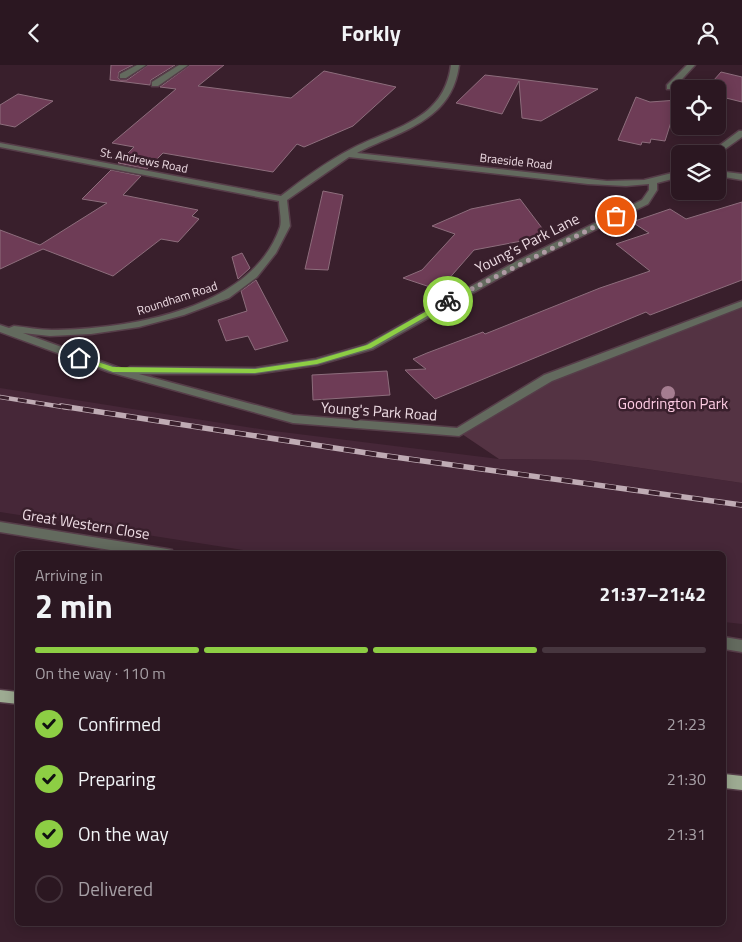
<!DOCTYPE html>
<html lang="en">
<head>
<meta charset="utf-8">
<style>
  :root { --surface:#2b1721; --page:#37242e; --text:#f1f3f6; --muted:#a69fa5; --line:#47363f; --accent:#8dce44 }
  body { margin:0; font-family:"Titillium Web",sans-serif; background:var(--page); color:var(--text); height:100vh; display:flex; flex-direction:column; font-size:19px; white-space:nowrap }
  * { box-sizing:border-box; margin:0 }
  p { font-size:16px; color:var(--muted) }
  .icon { flex:none; width:28px; height:28px; fill:none; stroke:currentColor; stroke-width:2; stroke-linecap:round; stroke-linejoin:round }
  .map { position:relative; flex:1; overflow:hidden }
  .panel { position:absolute; left:15px; top:486px; width:711px; height:375px; display:flex; flex-direction:column; background:var(--surface); border-radius:8px; box-shadow:0 2px 12px #0003,0 0 0 1px var(--line) }
  .panel>* { flex:none }
  .fabs { position:absolute; left:671px; top:15px; display:grid; gap:10px }
  .fabs a { display:grid; place-items:center; width:55px; height:55px; border-radius:8px; background:var(--surface); box-shadow:0 2px 12px #0003,0 0 0 1px var(--line); font-size:25px }
  .pin { position:absolute; display:grid; place-items:center; width:42px; height:42px; color:#fff; margin:-21px; border:2px solid #fff; border-radius:50%; box-shadow:0 1px 5px #0007 }
  .courier { position:absolute; display:grid; place-items:center; width:50px; height:50px; margin:-25px; border:4px solid #8dce44; border-radius:50%; background:#fff; color:#222; box-shadow:0 1px 6px #0007 }
  .summary em { font-style:normal; font-weight:700 }
  .summary div { display:flex; flex-direction:column-reverse }
  .summary { display:flex; align-items:center; justify-content:space-between; height:85px; padding:0 20px }
  h1 { font-size:32px; font-weight:700; line-height:38px }
  .bar { display:grid; grid-template-columns:repeat(4,1fr); gap:8px 5px; align-content:center; height:60px; padding:0 20px }
  .bar i { height:6px; border-radius:4px; background:var(--line) }
  .bar .selected { background:var(--accent) }
  .bar p { grid-column:span 4 }
  ol { padding:0 20px; list-style:none }
  li { display:flex; align-items:center; gap:15px; height:55px }
  li p { margin-inline-start:auto }
  li .icon { padding:5px; border-radius:50%; background:var(--accent); color:#111; stroke-width:4 }
  li:last-child { color:var(--muted) }
  li i { width:28px; height:28px; border:2px solid var(--line); border-radius:50% }
  header { display:flex; justify-content:space-between; align-items:center; height:65px; padding:0 20px; background:var(--surface); font-size:22px; font-weight:700 }
  .map>svg:first-child { display:block }
  .built { fill:#462738 }
  .green { fill:#543343 }
  .building { fill:#6e3c56; stroke:#8d6d7c }
  .lines { fill:none; stroke-linecap:round; stroke-linejoin:round }
  .service-casing { stroke:#563d49; stroke-width:3 }
  .minor-casing { stroke:#563d49; stroke-width:3 }
  .primary-casing { stroke:#563d49; stroke-width:3 }
  .service { fill:#636a5e; fill-rule:evenodd }
  .minor { fill:#636a5e; fill-rule:evenodd }
  .primary { fill:#9dab92; fill-rule:evenodd }
  .rail-far1-casing { stroke:#bfabb4; stroke-width:4.5 }
  .rail-casing { stroke:#bfabb4; stroke-width:5.5 }
  .rail-far1 { stroke:#391f2c; stroke-width:3; stroke-dasharray:9; stroke-linecap:butt }
  .rail { stroke:#391f2c; stroke-width:4; stroke-dasharray:11; stroke-linecap:butt }
  .tree { fill:#a57d90 }
  .route { fill:#8dce44 }
  .done { stroke:#af9aa4; stroke-width:5; stroke-dasharray:0 9 }
  .labels { text-anchor:middle; dominant-baseline:central; stroke-width:5; stroke-linejoin:round; paint-order:stroke }
  .far-street-label { font-size:12px; fill:#eedce4; stroke:#391f2c }
  .street-label { font-size:15px; fill:#eedce4; stroke:#391f2c }
  .park-label { font-size:15px; fill:#fdcae2; stroke:#391f2c }
</style>
</head>
<body>
<header><svg class="icon" aria-label="back" viewBox="0 0 24 24"><path d="M15 5l-7 7 7 7"/></svg>Forkly<svg class="icon" aria-label="person" viewBox="0 0 24 24"><circle cx="12" cy="8" r="4"/><path d="M4 21q1-7 8-7t8 7"/></svg></header>
<div class="map">
<svg width="742" height="877" viewBox="0 0 742 877">
  <rect width="100%" height="100%" fill="#391f2c"/>
  <polygon class="built" points="0,323 266,365 499,394 587,395 742,418 742,559 724,557 724,489 268,489 0,447"/>
  <polygon class="green" points="742,239 742,418 587,395 499,394 459,367 548,313"/>
  <g class="building">
    <polygon points="111,0 133,0 119,7 118,13 120,15 127,15 148,0 175,0 151,15 150,20 110,15"/>
    <polygon points="190,0 224,0 198,21 291,33 324,6 396,22 353,61 304,82 297,79 273,107 163,88 147,104 118,98 134,82 112,78 176,24 160,22"/>
    <polygon points="721,7 742,12 742,37 718,31 718,24 706,24"/>
    <polygon points="485,10 519,14 598,24 541,56 522,53 519,16 502,49 456,38"/>
    <polygon points="18,29 53,36 15,62 0,59 0,40"/>
    <polygon points="636,32 650,37 678,35 665,76 651,74 650,78 642,77 641,80 618,75"/>
    <polygon points="111,105 141,111 123,130 198,145 192,151 199,154 178,177 161,174 113,211 43,184 0,204 0,165 40,180 107,138 82,134"/>
    <polygon points="323,126 343,130 328,205 305,204"/>
    <polygon points="520,134 548,171 474,185 439,225 403,213 422,205 455,169 432,161 471,144"/>
    <polygon points="742,137 742,215 650,250 646,247 435,334 405,305 426,304 413,294 427,288 483,267 485,269 600,223 650,206 616,179 649,168 632,157 670,144 686,154"/>
    <polygon points="242,188 250,203 238,214 232,192"/>
    <polygon points="256,215 288,276 255,285 248,271 226,276 218,255 247,246 241,226"/>
    <polygon points="387,306 390,330 313,335 312,310"/>
  </g>
  <g class="lines">
    <defs>
      <g id="service">
        <polygon points="137,0 146,0 126,13 120,13 120,9"/>
        <polygon points="179,0 188,0 158,21 152,21 152,17"/>
      </g>
      <g id="minor">
        <path d="M451,0H459C452,57 399,66 357,88L607,116L644,115L680,106V112L657,118V125L648,139L519,202L373,284L317,300L255,309H139L293,350L457,363L544,310L742,236V242L552,316L459,371L293,358L109,307L0,267V260L9,263L14,261C26,262 40,265 52,265C127,264 252,245 280,162C282,155 279,144 279,136L0,82V78L281,131C303,114 326,97 351,84C393,62 444,56 451,0ZM349,92L588,119L626,121L649,119V125L642,135L513,198L365,280L316,294L255,303L130,302L125,305L23,268L50,271L91,269L139,262L184,250L229,233L257,212L276,188L290,161L287,135Z"/>
        <polygon points="687,0 695,0 673,24 667,24 667,20"/>
        <polygon points="739,66 742,66 742,72 718,89 708,89"/>
        <polygon points="718,106 742,109 742,115 718,111"/>
        <polygon points="0,457 167,484 172,485 173,489 135,489 0,467"/>
        <polygon points="724,572 742,575 742,587 724,584"/>
      </g>
      <g id="primary">
        <polygon points="0,625 18,627 18,639 0,637"/>
        <polygon points="724,709 742,711 742,725 724,723"/>
      </g>
    </defs>
    <use href="#service" class="service-casing"/>
    <use href="#minor" class="minor-casing"/>
    <use href="#primary" class="primary-casing"/>
    <use href="#service" class="service"/>
    <use href="#minor" class="minor"/>
    <use href="#primary" class="primary"/>
    <defs>
      <polyline id="rail-far1" points="0,332 69,343"/>
      <polyline id="rail" points="61,341 380,390 742,440"/>
    </defs>
    <use href="#rail-far1" class="rail-far1-casing"/>
    <use href="#rail" class="rail-casing"/>
    <use href="#rail-far1" class="rail-far1"/>
    <use href="#rail" class="rail"/>
  </g>
  <circle class="tree" cx="668" cy="328" r="7"/>
  <polygon class="route" points="448,234 450,235 450,238 371,283 317,299 255,308 113,307 76,293 79,291 113,302 255,304 316,295 367,280"/>
  <g class="lines">
    <polyline class="done" points="448,236 616,151"/>
  </g>
  <g class="labels">
    <g class="far-street-label">
      <text transform="translate(144 95) rotate(11)">St. Andrews Road</text>
      <text transform="translate(516 96) rotate(6)">Braeside Road</text>
      <text transform="translate(177 233) rotate(-18)">Roundham Road</text>
    </g>
    <g class="street-label">
      <text transform="translate(527 178) rotate(-27)">Young's Park Lane</text>
      <text transform="translate(379 346) rotate(4)">Young's Park Road</text>
      <text transform="translate(86 459) rotate(9)">Great Western Close</text>
    </g>
    <g class="park-label">
      <text x="673" y="338">Goodrington Park</text>
    </g>
  </g>
</svg>
<div class="fabs">
<a><svg class="icon" aria-label="locate" viewBox="0 0 24 24"><circle cx="12" cy="12" r="6"/><path d="M12 2v4M12 18v4M2 12h4M18 12h4"/></svg></a>
<a><svg class="icon" aria-label="layers" viewBox="0 0 24 24"><path d="M12 4l9 5-9 5-9-5zM3 14l9 5 9-5"/></svg></a>
</div>
<div class="pin" style="left:616px;top:151px;background:#ea580c"><svg class="icon" aria-label="bag" viewBox="0 0 24 24"><path d="M5 8h14l-1 12H6zM9 8a3 3 0 0 1 6 0"/></svg></div>
<div class="pin" style="left:79px;top:293px;background:#1f2937"><svg class="icon" aria-label="home" viewBox="0 0 24 24"><path d="M3 11l9-7 9 7M6 9v11h12V9"/></svg></div>
<div class="courier" style="left:448px;top:236px"><svg class="icon" aria-label="bike" viewBox="0 0 24 24"><circle cx="6" cy="16" r="4"/><circle cx="18" cy="16" r="4"/><path d="M6 16l4-8h5l3 8M10 8l3 8H6M13 5h3"/></svg></div>
<section class="panel">
<div class="summary"><div><h1>2 min</h1><p>Arriving in</p></div><em>21:37–21:42</em></div>
<div class="bar"><i class="selected"></i><i class="selected"></i><i class="selected"></i><i></i><p>On the way · 110 m</p></div>
<ol>
<li><svg class="icon" aria-label="check" viewBox="0 0 24 24"><path d="M5 12l5 5 9-10"/></svg>Confirmed<p>21:23</p></li>
<li><svg class="icon" aria-label="check" viewBox="0 0 24 24"><path d="M5 12l5 5 9-10"/></svg>Preparing<p>21:30</p></li>
<li><svg class="icon" aria-label="check" viewBox="0 0 24 24"><path d="M5 12l5 5 9-10"/></svg>On the way<p>21:31</p></li>
<li><i></i>Delivered</li>
</ol>
</section>
</div>
</body>
</html>
